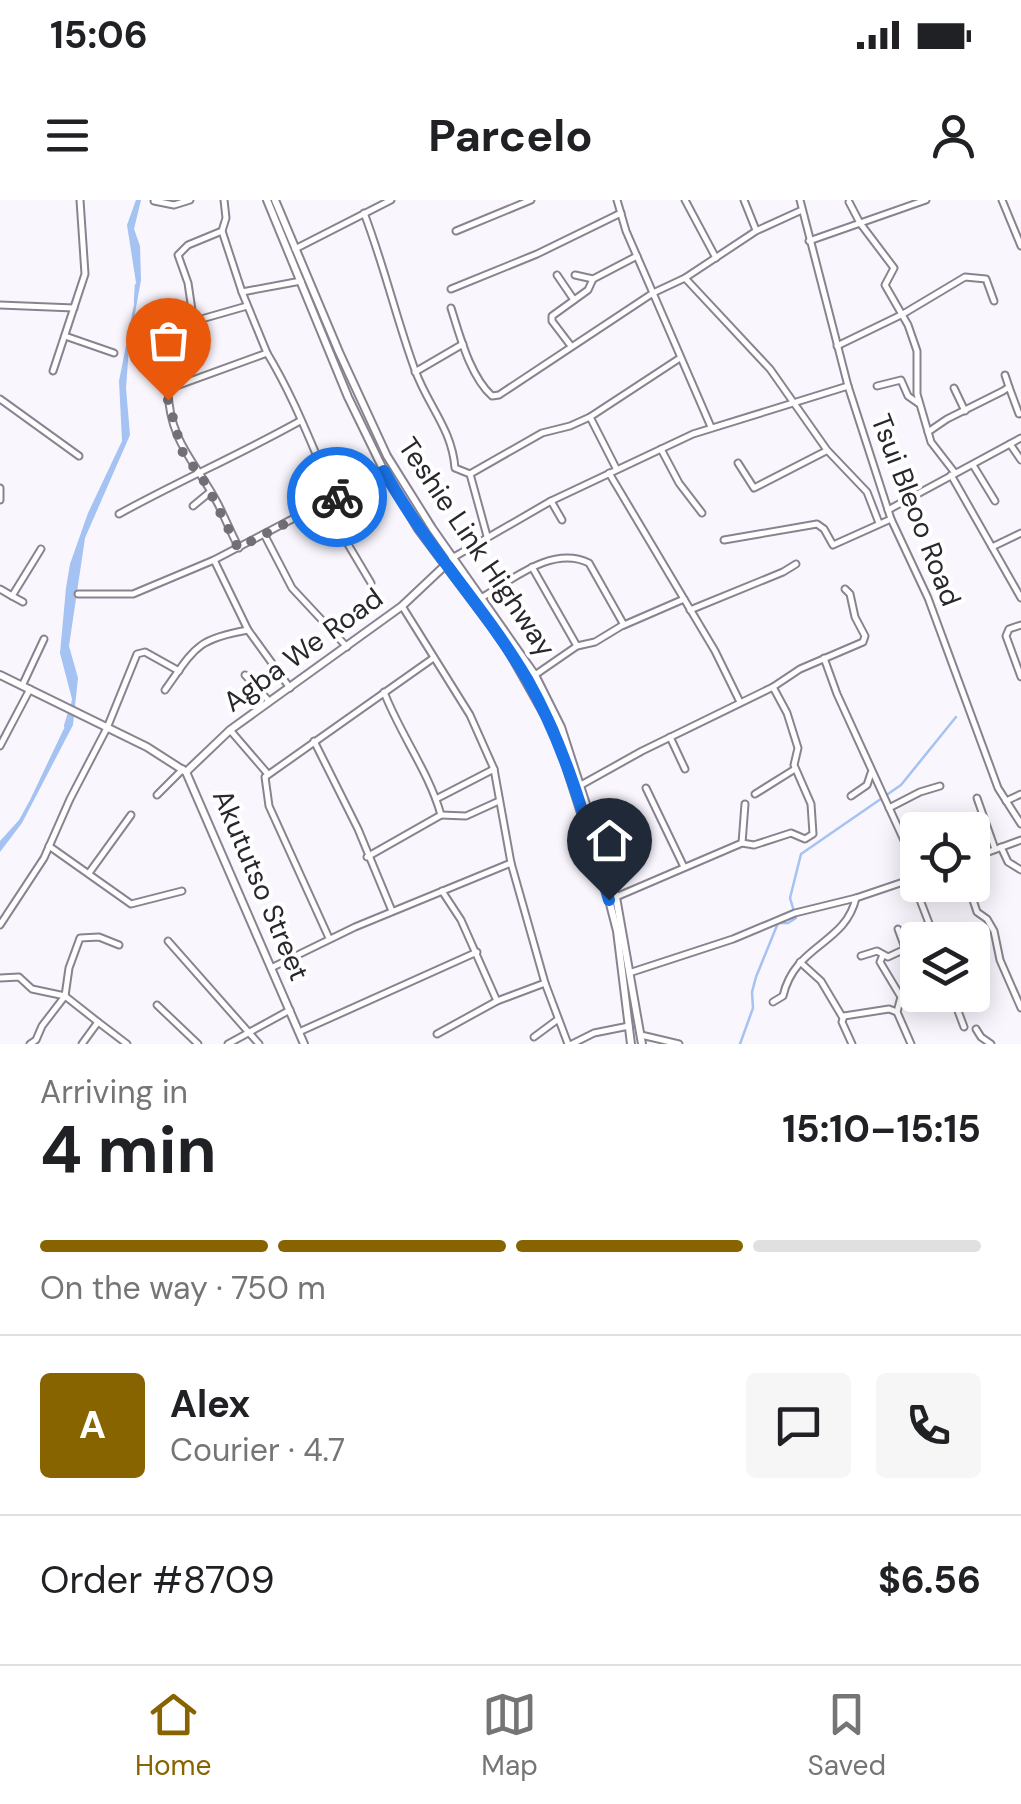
<!DOCTYPE html>
<html lang="en">
<head>
<meta charset="utf-8">
<style>
  :root { --surface:#fff; --page:#f6f6f6; --text:#202124; --muted:#757577; --line:#e0e0e0; --accent:#886400 }
  body { margin:0; font-family:"DM Sans",sans-serif; background:var(--page); color:var(--text); height:100vh; display:flex; flex-direction:column; font-size:38px; white-space:nowrap }
  * { box-sizing:border-box; margin:0 }
  p { font-size:32px; color:var(--muted) }
  .icon { flex:none; width:55px; height:55px; fill:none; stroke:currentColor; stroke-width:2; stroke-linecap:round; stroke-linejoin:round }
  .map { position:relative; height:844px; overflow:hidden }
  .details { display:flex; flex-direction:column; background:var(--surface); flex:1 }
  .details>* { flex:none }
  .buttons { position:absolute; left:900px; top:612px; display:grid; gap:20px }
  .buttons a { display:grid; place-items:center; width:90px; height:90px; border-radius:10px; background:var(--surface); box-shadow:0 5px 25px #0003; font-size:50px }
  .pin { position:absolute; display:grid; place-items:center; width:85px; height:85px; color:#fff; margin:-102px -42px; border-radius:50% 50% 50% 0; rotate:-45deg; box-shadow:0 0 10px #0007 }
  .pin .icon { rotate:45deg }
  .courier { position:absolute; display:grid; place-items:center; width:100px; height:100px; margin:-50px; border:8px solid #1a73e8; border-radius:50%; background:#fff; color:#222; box-shadow:0 2px 12px #0007 }
  .headline em { font-style:normal; font-weight:700 }
  .headline div { display:flex; flex-direction:column-reverse }
  .headline { display:flex; align-items:center; justify-content:space-between; height:170px; padding:0 40px }
  h1 { font-size:65px; font-weight:700; line-height:75px }
  .bar { display:grid; grid-template-columns:repeat(4,1fr); gap:15px 10px; align-content:center; height:120px; padding:0 40px }
  .bar i { height:12px; border-radius:8px; background:var(--line) }
  .bar .on { background:var(--accent) }
  .bar p { grid-column:span 4 }
  .line { display:flex; align-items:center; gap:25px; padding:0 40px; border-top:2px solid var(--line) }
  .line div { flex:1 }
  .round { display:grid; place-items:center; flex:none; width:105px; height:105px; border-radius:10px; background:var(--page) }
  .status { display:flex; justify-content:space-between; align-items:center; height:70px; padding:0 50px; background:var(--surface); direction:ltr }
  .status svg { height:28px; fill:currentColor }
  header { display:flex; justify-content:space-between; align-items:center; height:130px; padding:0 40px; background:var(--surface); font-size:45px; font-weight:700 }
  .tab-bar { display:flex; justify-content:space-around; align-items:center; height:140px; border-top:2px solid var(--line); background:var(--surface); font-size:28px; color:var(--muted) }
  .tab-bar a { display:grid; justify-items:center; gap:5px }
  .tab-bar .on { color:var(--accent) }
  .map>svg:first-child { display:block }
  .water { fill:#a4c2f2 }
  .lines { fill:none; stroke-linecap:round; stroke-linejoin:round }
  .stream { stroke:#a4c2f2; stroke-width:2.5 }
  .street-casing { stroke:#89838f; stroke-width:9 }
  .secondary-casing { stroke:#89838f; stroke-width:10 }
  .street { stroke:#fff; stroke-width:5 }
  .secondary { stroke:#fff; stroke-width:6 }
  .done { stroke:#726f76; stroke-width:10; stroke-dasharray:0 18 }
  .route { stroke:#1a73e8; stroke-width:12 }
  .labels { text-anchor:middle; dominant-baseline:central; stroke-width:8; stroke-linejoin:round; paint-order:stroke }
  .street-label { font-size:28px; fill:#29272c; stroke:#fff }
</style>
</head>
<body>
<div class="status"><b>15:06</b><svg viewBox="0 0 49 12"><path d="M0 12V9h3v3zM5 12V6h3v6zM10 12V3h3v9zM15 12V0h3v12zM26 1h20v11H26zM47 4h2v5h-2z"/></svg></div>
<header><svg class="icon" aria-label="menu" viewBox="0 0 24 24"><path d="M4 6h16M4 12h16M4 18h16"/></svg>Parcelo<svg class="icon" aria-label="person" viewBox="0 0 24 24"><circle cx="12" cy="8" r="4"/><path d="M4 21q1-7 8-7t8 7"/></svg></header>
<div class="map">
<svg width="1021" height="844" viewBox="0 0 1021 844">
  <rect width="100%" height="100%" fill="#faf6fe"/>
  <polygon class="water" points="136,0 141,0 134,29 140,46 141,80 129,147 126,188 130,235 85,338 69,446 78,478 73,525 22,623 0,652 0,641 19,620 30,600 68,520 72,499 60,453 66,388 70,364 88,313 122,241 119,181 137,89 127,25"/>
  <g class="lines">
    <g class="stream">
      <polyline points="135,102 136,85"/>
      <polyline points="65,526 70,510"/>
      <polyline points="740,844 753,808 752,792 756,777 778,723 788,723 796,718 790,698 801,654 901,585 956,517"/>
    </g>
    <defs>
      <g id="street">
        <polyline points="224,0 226,18 222,31 242,92 267,153"/>
        <polyline points="685,0 716,58"/>
        <polyline points="744,0 756,30"/>
        <polyline points="800,0 848,186 891,319 928,398 998,588 1021,624"/>
        <polyline points="1002,0 1021,46"/>
        <polyline points="154,1 174,5 190,0"/>
        <polyline points="849,2 860,23 894,68 885,85 908,125 917,151 917,194 931,242 955,273"/>
        <path d="M364,13C384,65 396,118 415,170C428,206 452,229 455,268L470,274L487,336"/>
        <polyline points="222,31 188,45 178,55 188,83 193,117 198,120 247,106"/>
        <polyline points="456,31 531,0"/>
        <polyline points="809,41 926,0"/>
        <polyline points="295,49 391,0"/>
        <polyline points="557,75 574,100"/>
        <polyline points="575,75 593,79 637,56"/>
        <polyline points="685,78 756,31 802,10"/>
        <polyline points="451,89 537,54 621,13"/>
        <polyline points="242,92 301,81"/>
        <polyline points="0,105 74,108"/>
        <path d="M451,108C460,136 470,176 492,196L499,195L653,93L626,31L617,0"/>
        <polyline points="65,136 114,153"/>
        <polyline points="571,146 552,121 552,116 588,90 593,79"/>
        <polyline points="837,146 903,114 965,77 986,79 994,101"/>
        <polyline points="135,159 165,167 168,189"/>
        <polyline points="53,171 85,74 80,0"/>
        <polyline points="415,172 463,144"/>
        <polyline points="877,186 901,180 908,196 918,203"/>
        <polyline points="1009,187 1019,214"/>
        <polyline points="954,188 965,211"/>
        <polyline points="0,199 79,256"/>
        <polyline points="590,217 680,158"/>
        <polyline points="711,227 653,93 685,78 770,169 827,250 867,292 879,323"/>
        <polyline points="928,232 947,219 1003,191 1009,187 1005,175"/>
        <polyline points="1010,244 1021,260"/>
        <polyline points="661,249 679,283 702,313"/>
        <polyline points="738,263 754,288 826,251"/>
        <polyline points="973,265 995,301"/>
        <polyline points="609,273 715,451 740,502"/>
        <polyline points="470,274 542,233 570,226 590,217 616,268"/>
        <polyline points="951,275 1021,398"/>
        <polyline points="0,288 0,300"/>
        <polyline points="551,301 562,320"/>
        <polyline points="324,304 371,383"/>
        <polyline points="193,306 210,292"/>
        <polyline points="888,310 1021,238"/>
        <path d="M119,314C179,281 241,254 300,221"/>
        <polyline points="264,334 292,388 347,447"/>
        <polyline points="724,340 817,324 824,329 833,345 891,319"/>
        <polyline points="992,347 1021,333"/>
        <path d="M239,348C231,333 225,318 218,304C196,262 169,242 168,189L267,153C295,199 313,249 335,298"/>
        <polyline points="454,357 551,301 693,234 848,186"/>
        <polyline points="214,360 248,430 290,488"/>
        <polyline points="532,367 577,446"/>
        <polyline points="0,389 12,396 41,349"/>
        <polyline points="78,394 133,394 214,360 384,271"/>
        <polyline points="12,396 23,402"/>
        <path d="M481,398C512,380 552,345 589,363L624,425L684,399"/>
        <polyline points="690,410 783,372 796,364"/>
        <polyline points="1021,425 1009,429 1006,436 1021,477"/>
        <polyline points="824,458 837,494 918,671"/>
        <polyline points="245,475 269,501"/>
        <polyline points="535,475 577,446 595,442 623,425"/>
        <polyline points="22,486 44,439"/>
        <path d="M165,490C195,448 196,439 248,430"/>
        <polyline points="230,530 267,573"/>
        <polyline points="670,537 685,569"/>
        <polyline points="314,541 358,629 392,711"/>
        <polyline points="0,546 30,489"/>
        <polyline points="581,585 642,551 773,487 800,469 863,442 865,436 855,417 850,394 845,389"/>
        <polyline points="646,588 684,667"/>
        <polyline points="755,594 795,569"/>
        <polyline points="157,595 183,569"/>
        <polyline points="851,596 867,585 871,573"/>
        <polyline points="977,598 995,649"/>
        <polyline points="436,599 494,569"/>
        <polyline points="1006,601 1021,594"/>
        <polyline points="889,608 920,592 940,586"/>
        <polyline points="441,615 466,616 499,601"/>
        <polyline points="742,643 745,604"/>
        <polyline points="49,646 131,704 182,691"/>
        <polyline points="1001,647 1008,662 1021,670"/>
        <path d="M367,657L441,615C429,572 400,534 384,492"/>
        <polyline points="972,658 1021,640"/>
        <polyline points="511,663 545,783"/>
        <polyline points="89,673 131,615"/>
        <polyline points="912,679 932,731 931,740"/>
        <polyline points="968,685 977,712 987,719 994,731 1000,760 1021,808"/>
        <polyline points="442,691 461,720 497,801 545,783 568,844"/>
        <polyline points="616,697 742,643 754,645 791,633 805,639 813,634 811,604 794,565 798,548 787,513 773,487"/>
        <polyline points="0,725 44,658 70,599 107,528 137,454 145,452 179,471"/>
        <polyline points="898,729 905,748"/>
        <polyline points="329,738 269,606 265,577 432,459"/>
        <polyline points="168,741 259,844"/>
        <polyline points="883,755 880,762 901,797 897,812 911,844"/>
        <polyline points="861,756 877,751 888,757 918,743"/>
        <polyline points="800,762 821,781 843,818"/>
        <polyline points="271,768 355,727 511,663 494,569 470,515 402,406"/>
        <polyline points="632,772 733,739 795,713 856,698 918,677"/>
        <polyline points="0,778 19,777 32,789 65,796 98,822"/>
        <polyline points="972,784 974,786"/>
        <polyline points="952,795 964,827"/>
        <path d="M773,802L783,796C795,744 845,745 856,698"/>
        <polyline points="157,805 198,844"/>
        <polyline points="976,829 981,837 991,844"/>
        <polyline points="299,832 477,752"/>
        <polyline points="437,834 497,801"/>
        <polyline points="641,835 679,844"/>
        <polyline points="534,837 557,820"/>
        <polyline points="30,844 36,840 42,826 65,796 69,768 80,738 99,737 119,745"/>
        <polyline points="82,844 98,822 127,844"/>
        <polyline points="228,844 290,810"/>
        <polyline points="572,844 594,833 629,826"/>
        <polyline points="852,844 842,822 844,816 889,809 897,812"/>
      </g>
      <g id="secondary">
        <polyline points="267,0 348,197 384,271 418,329 504,443 556,535 609,700 617,731 631,844"/>
        <polyline points="275,0 339,152 387,256 432,328 535,475 561,527 616,697 642,844"/>
        <polyline points="0,475 147,547 186,572 304,844"/>
        <polyline points="186,572 230,530 402,406 454,357"/>
      </g>
    </defs>
    <use href="#street" class="street-casing"/>
    <use href="#secondary" class="secondary-casing"/>
    <use href="#street" class="street"/>
    <use href="#secondary" class="secondary"/>
  </g>
  <g class="lines">
    <polyline class="done" points="168,200 182,251 206,284 238,348 337,297"/>
    <path class="route" d="M337,297L384,271C425,346 484,406 527,479C566,547 587,625 609,700"/>
  </g>
  <g class="labels">
    <g class="street-label">
      <text transform="translate(916 310) rotate(69)">Tsui Bleoo Road</text>
      <text transform="translate(477 347) rotate(56)">Teshie Link Highway</text>
      <text transform="translate(303 450) rotate(-36)">Agba We Road</text>
      <text transform="translate(261 685) rotate(67)">Akututso Street</text>
    </g>
  </g>
</svg>
<div class="buttons">
<a><svg class="icon" aria-label="locate" viewBox="0 0 24 24"><circle cx="12" cy="12" r="6"/><path d="M12 2v4M12 18v4M2 12h4M18 12h4"/></svg></a>
<a><svg class="icon" aria-label="layers" viewBox="0 0 24 24"><path d="M12 4l9 5-9 5-9-5zM3 14l9 5 9-5"/></svg></a>
</div>
<div class="pin" style="left:168px;top:200px;background:#ea580c"><svg class="icon" aria-label="bag" viewBox="0 0 24 24"><path d="M5 8h14l-1 12H6zM9 8a3 3 0 0 1 6 0"/></svg></div>
<div class="pin" style="left:609px;top:700px;background:#1f2937"><svg class="icon" aria-label="home" viewBox="0 0 24 24"><path d="M3 11l9-7 9 7M6 9v11h12V9"/></svg></div>
<div class="courier" style="left:337px;top:297px"><svg class="icon" aria-label="bike" viewBox="0 0 24 24"><circle cx="6" cy="16" r="4"/><circle cx="18" cy="16" r="4"/><path d="M6 16l4-8h5l3 8M10 8l3 8H6M13 5h3"/></svg></div>
</div>
<section class="details">
<div class="headline"><div><h1>4 min</h1><p>Arriving in</p></div><em>15:10–15:15</em></div>
<div class="bar"><i class="on"></i><i class="on"></i><i class="on"></i><i></i><p>On the way · 750 m</p></div>
<div class="line" style="height:180px"><b class="round" style="background:var(--accent);color:#fff">A</b><div><b>Alex</b><p>Courier · 4.7</p></div><a class="round"><svg class="icon" aria-label="chat" viewBox="0 0 24 24"><path d="M4 5h16v11H9l-5 4z"/></svg></a><a class="round"><svg class="icon" aria-label="phone" viewBox="0 0 24 24"><path d="M5 4h4l2 5-3 2q2 4 5 5l2-3 5 2v4C11 20 4 13 5 4z"/></svg></a></div>
<div class="line" style="height:130px"><div>Order #8709</div><b>$6.56</b></div>
</section>
<nav class="tab-bar">
<a class="on"><svg class="icon" aria-label="home" viewBox="0 0 24 24"><path d="M3 11l9-7 9 7M6 9v11h12V9"/></svg>Home</a>
<a><svg class="icon" aria-label="map" viewBox="0 0 24 24"><path d="M3 6l6-2 6 2 6-2v14l-6 2-6-2-6 2zM9 4v14M15 6v14"/></svg>Map</a>
<a><svg class="icon" aria-label="saved" viewBox="0 0 24 24"><path d="M7 4h10v16l-5-4-5 4z"/></svg>Saved</a>
</nav>
</body>
</html>
